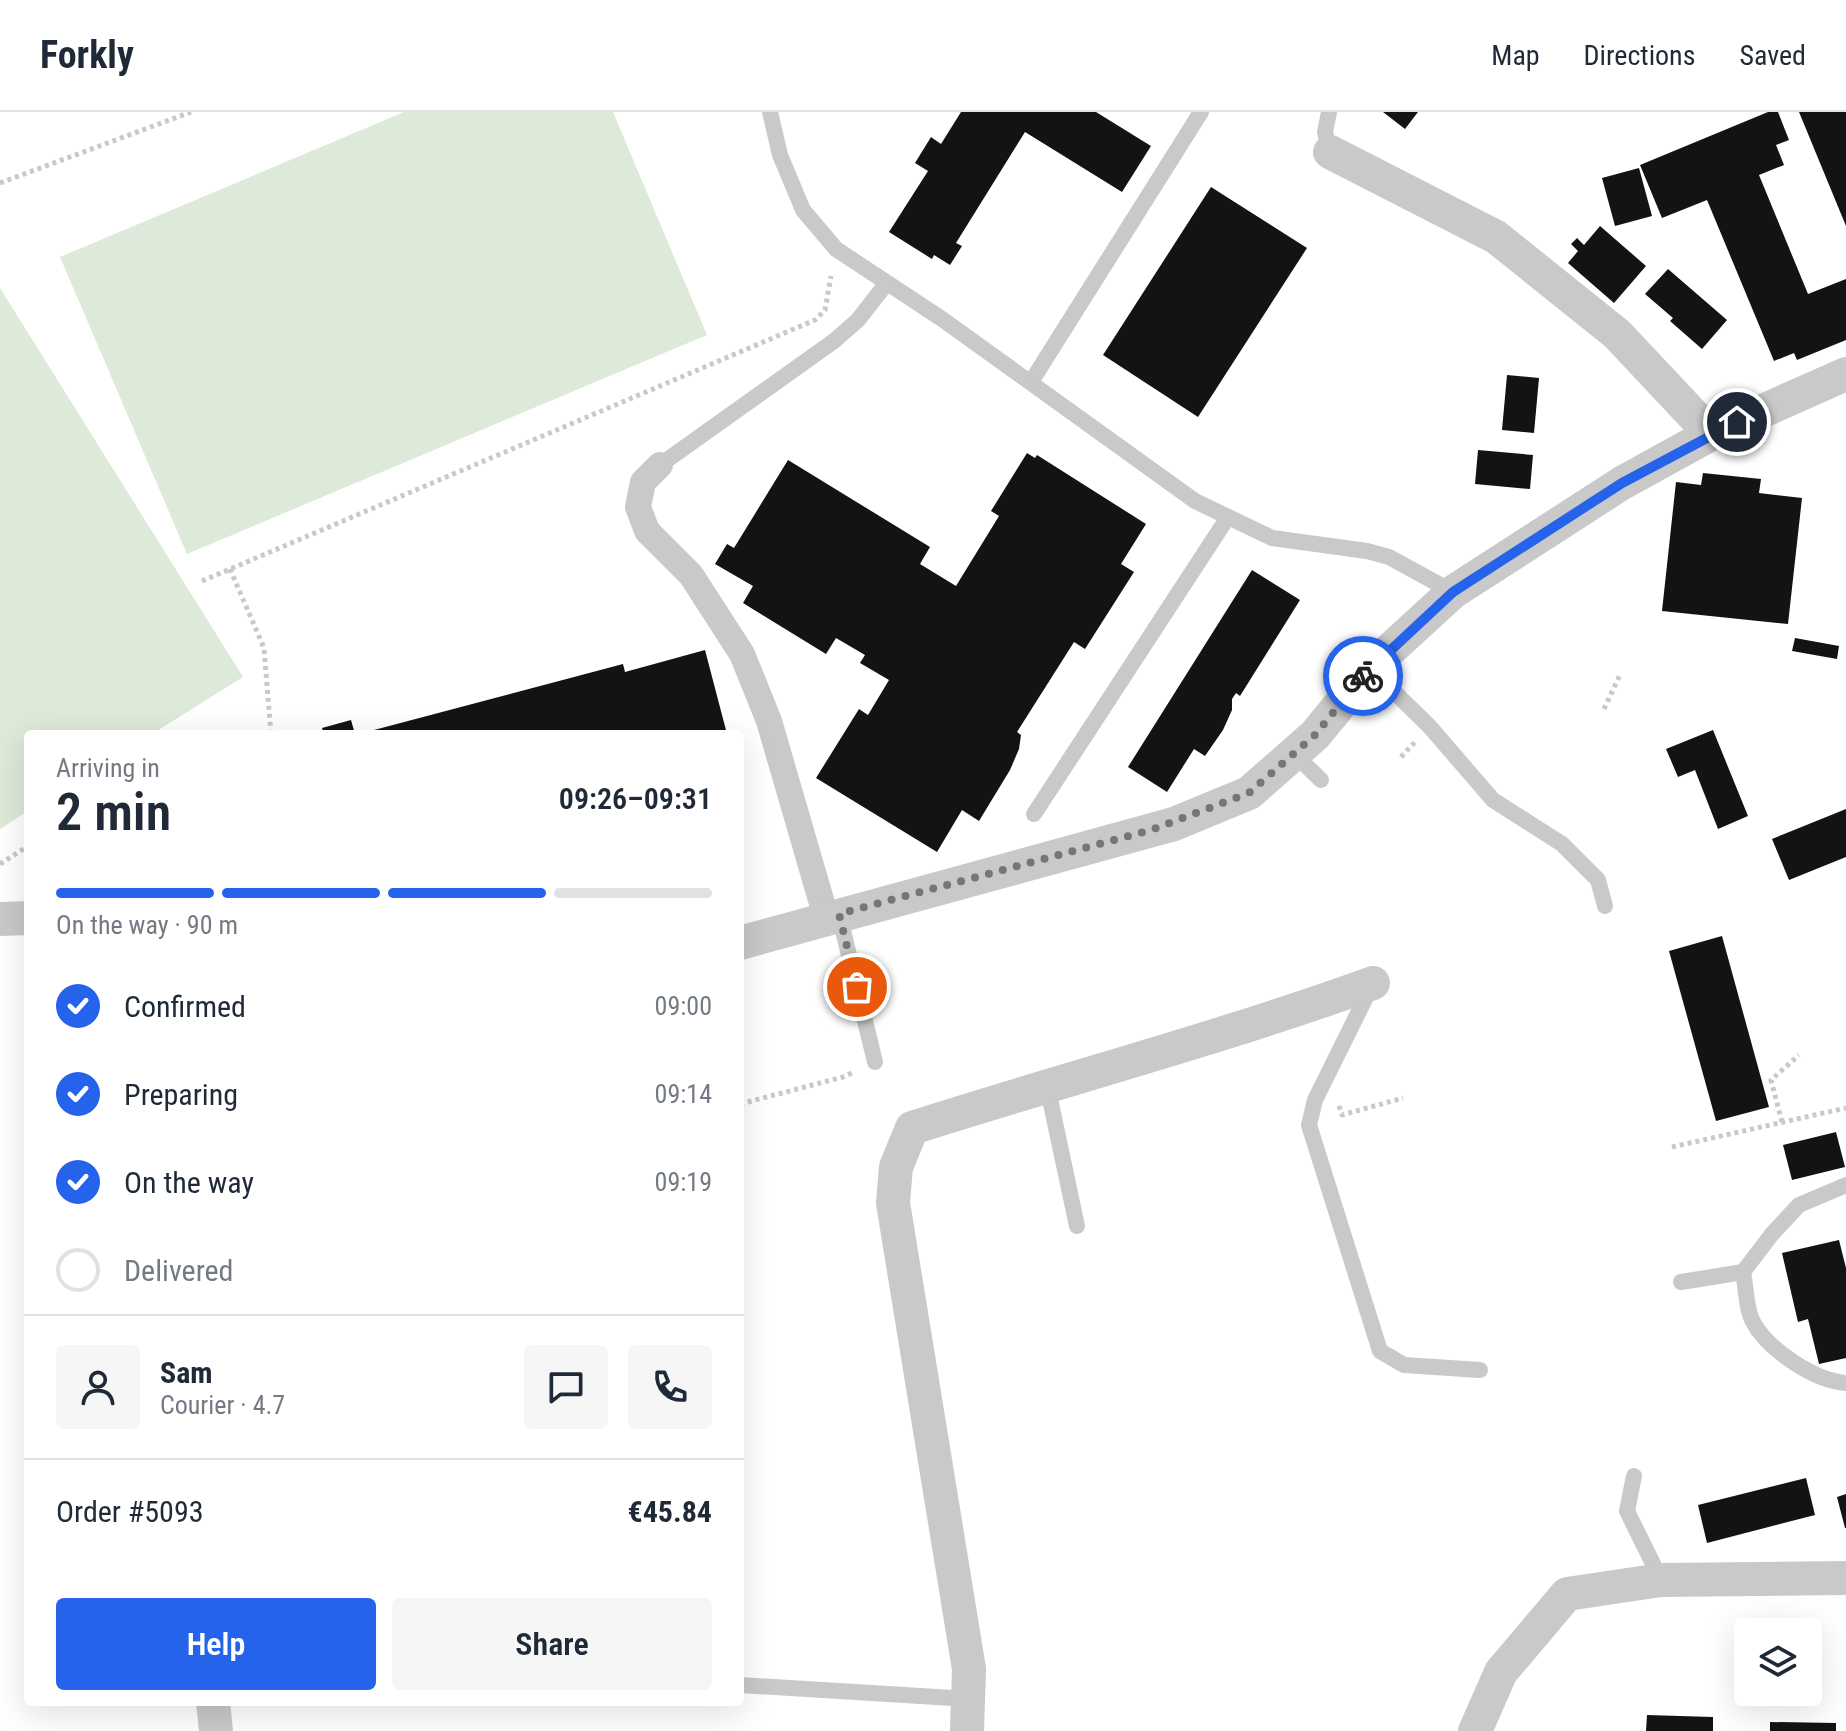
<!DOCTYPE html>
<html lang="en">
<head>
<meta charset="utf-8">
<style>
  :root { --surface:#fff; --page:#f6f6f7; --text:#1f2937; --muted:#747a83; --line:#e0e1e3; --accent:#2563eb }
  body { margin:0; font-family:"Roboto Condensed",sans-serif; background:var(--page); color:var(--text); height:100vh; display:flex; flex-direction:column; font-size:30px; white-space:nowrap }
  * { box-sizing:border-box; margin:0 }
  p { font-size:26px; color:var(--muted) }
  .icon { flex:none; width:44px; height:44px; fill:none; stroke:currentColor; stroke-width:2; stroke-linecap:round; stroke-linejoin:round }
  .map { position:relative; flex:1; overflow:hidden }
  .side { position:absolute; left:24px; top:618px; width:720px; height:976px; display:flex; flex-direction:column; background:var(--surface); border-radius:8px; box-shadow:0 8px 32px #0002 }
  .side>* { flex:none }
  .controls { position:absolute; left:1734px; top:1506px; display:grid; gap:16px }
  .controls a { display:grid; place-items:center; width:88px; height:88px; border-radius:8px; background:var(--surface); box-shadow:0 8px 32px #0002; font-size:40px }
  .pin { position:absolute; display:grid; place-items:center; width:68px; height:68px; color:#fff; margin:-34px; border:4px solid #fff; border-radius:50%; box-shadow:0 2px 8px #0007 }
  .courier { position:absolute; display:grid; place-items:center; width:80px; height:80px; margin:-40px; border:6px solid #2563eb; border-radius:50%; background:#fff; color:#222; box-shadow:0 2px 10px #0007 }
  .summary em { font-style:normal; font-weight:600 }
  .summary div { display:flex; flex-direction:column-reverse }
  .summary { display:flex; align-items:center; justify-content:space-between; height:136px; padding:0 32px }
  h1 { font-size:52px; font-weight:600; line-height:60px }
  .bar { display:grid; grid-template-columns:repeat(4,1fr); gap:12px 8px; align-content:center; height:96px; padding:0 32px }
  .bar i { height:10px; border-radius:6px; background:var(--line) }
  .bar .selected { background:var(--accent) }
  .bar p { grid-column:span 4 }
  .line { display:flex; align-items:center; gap:20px; padding:0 32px; border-top:2px solid var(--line) }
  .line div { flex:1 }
  .round { display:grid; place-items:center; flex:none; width:84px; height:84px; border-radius:8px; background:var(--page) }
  ol { padding:0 32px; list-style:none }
  li { display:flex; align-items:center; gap:24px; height:88px }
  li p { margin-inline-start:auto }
  li .icon { padding:8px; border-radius:50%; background:var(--accent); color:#fff; stroke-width:4 }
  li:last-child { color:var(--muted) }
  li i { width:44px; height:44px; border:4px solid var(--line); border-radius:50% }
  .primary-button { display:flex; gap:16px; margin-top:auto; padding:16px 32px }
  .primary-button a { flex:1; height:92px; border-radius:8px; background:var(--accent); color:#fff; font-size:32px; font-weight:600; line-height:92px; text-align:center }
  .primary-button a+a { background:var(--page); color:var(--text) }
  header { display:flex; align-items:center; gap:48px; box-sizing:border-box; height:112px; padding:0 40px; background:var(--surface); border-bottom:2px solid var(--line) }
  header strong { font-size:38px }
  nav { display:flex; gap:44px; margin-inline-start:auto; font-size:28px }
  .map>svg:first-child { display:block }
  .green { fill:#dde9d9 }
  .building { fill:#131313 }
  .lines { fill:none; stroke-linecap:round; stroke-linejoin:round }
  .path { stroke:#c9c9c9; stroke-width:5; stroke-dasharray:4 4; stroke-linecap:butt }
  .service { stroke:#c9c9c9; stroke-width:16 }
  .pedestrian { stroke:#c9c9c9; stroke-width:26 }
  .minor { stroke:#c9c9c9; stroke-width:34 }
  .done { stroke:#767676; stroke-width:8; stroke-dasharray:0 14.4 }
  .route { stroke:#2563eb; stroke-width:10 }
</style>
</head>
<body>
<header>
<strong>Forkly</strong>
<nav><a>Map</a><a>Directions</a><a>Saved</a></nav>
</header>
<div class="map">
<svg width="1846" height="1619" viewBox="0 0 1846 1619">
  <rect width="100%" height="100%" fill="#fff"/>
  <g class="green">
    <polygon points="404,0 613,0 707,223 187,442 60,145"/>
    <polygon points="0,176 243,565 152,622 28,622 28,699 0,717"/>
  </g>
  <g class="building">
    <polygon points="961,0 1096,0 1151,34 1122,80 1025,20 956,131 962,134 950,153 934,143 932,147 889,120 928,59 915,51 931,25 941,32"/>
    <polygon points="1383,0 1418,0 1405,17"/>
    <polygon points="1768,0 1778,0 1789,28 1776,33 1784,53 1759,63 1808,182 1846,167 1846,228 1797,248 1794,241 1774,249 1707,88 1662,106 1640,53"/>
    <polygon points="1799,0 1846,0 1846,114"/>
    <polygon points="1639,56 1652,104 1615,114 1602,66"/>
    <polygon points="1211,75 1307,136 1198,305 1103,243"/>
    <polygon points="1600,114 1646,154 1614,191 1568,151 1578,139 1571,132 1577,126 1584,133"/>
    <polygon points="1668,157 1727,208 1702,237 1670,209 1673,206 1645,182"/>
    <polygon points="1507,263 1539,266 1534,321 1502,318"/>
    <polygon points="1478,338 1533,343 1530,377 1475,372"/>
    <polygon points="1027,341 1035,346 1037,343 1146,412 1121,452 1134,460 1085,537 1074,530 1017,620 1021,623 1019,637 1010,658 979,709 962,698 937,740 816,666 859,597 868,603 889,568 860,551 865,543 836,526 826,542 743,491 753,474 715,452 727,432 734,436 788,348 930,435 920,452 956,474 999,404 991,399"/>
    <polygon points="1703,361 1761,367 1759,381 1802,386 1788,512 1662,499 1676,370 1701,373"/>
    <polygon points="1252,458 1300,488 1240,584 1236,581 1232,587 1232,598 1223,618 1205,644 1194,637 1167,680 1128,655"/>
    <polygon points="1795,526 1839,534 1837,547 1792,539"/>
    <polygon points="705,538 727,622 375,622 374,618 623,552 625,560"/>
    <polygon points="351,608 355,622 324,622 322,616"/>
    <polygon points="1713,618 1748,704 1718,717 1695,658 1678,665 1666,637"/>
    <polygon points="1846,697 1846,745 1789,768 1772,727"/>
    <polygon points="1722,824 1769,995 1716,1009 1669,839"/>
    <polygon points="1836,1020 1845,1055 1792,1068 1783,1033"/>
    <polygon points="1839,1128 1846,1156 1846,1246 1819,1252 1808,1207 1798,1210 1782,1141"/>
    <polygon points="1806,1366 1815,1403 1707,1431 1698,1393"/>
    <polygon points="1846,1382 1846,1416 1845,1416 1837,1385"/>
    <polygon points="1647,1603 1713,1605 1713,1619 1646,1619"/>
    <polygon points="1770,1610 1836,1611 1836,1619 1770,1619"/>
  </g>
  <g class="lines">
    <g class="path">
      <polyline points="0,71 191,0"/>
      <polyline points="230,457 264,536 271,622"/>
      <polyline points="202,469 815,208 825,198 831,164"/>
      <polyline points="1604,597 1620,563"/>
      <polyline points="1401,645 1415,630"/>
      <polyline points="0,752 28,734"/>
      <polyline points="740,992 843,965 854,960"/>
      <polyline points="1339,994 1342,1003 1403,986"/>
      <polyline points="1782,1010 1771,968 1799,943"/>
      <polyline points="1672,1035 1846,996"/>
    </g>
    <g class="service">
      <polyline points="770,0 780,43 803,98 836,137 942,207 1195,389 1272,426 1367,439 1389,445 1453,480"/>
      <polyline points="1329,0 1325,20 1330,40"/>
      <polyline points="1031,270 1201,0"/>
      <polyline points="660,353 834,229 858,208 886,172"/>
      <polyline points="1370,556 1430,615 1493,688 1562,732 1598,768 1605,794"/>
      <polyline points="1294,642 1321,668"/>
      <polyline points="1034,702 1228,405"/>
      <polyline points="839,802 875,950"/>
      <polyline points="1370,877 1315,988 1309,1013 1380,1239 1404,1253 1480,1258"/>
      <polyline points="1047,973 1077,1114"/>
      <path d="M1846,1073L1799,1093L1772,1122L1743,1160C1746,1175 1746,1197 1753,1210C1768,1238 1815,1269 1846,1271"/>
      <polyline points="1681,1170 1743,1160"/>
      <polyline points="1634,1364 1627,1399 1661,1468"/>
      <polyline points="740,1573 969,1587"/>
    </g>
    <polyline class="pedestrian" points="660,353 643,370 638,395 647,419 691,463 742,542 769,609 826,805"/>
    <g class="minor">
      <polyline points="1330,40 1496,125 1617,222 1711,322"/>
      <polyline points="0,807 28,806"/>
      <polyline points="740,831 1174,712 1249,681 1315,623 1370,556 1453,480 1622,371 1711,322 1846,262"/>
      <polyline points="213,1590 216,1619"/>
      <path d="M967,1619L969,1557L893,1091L896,1055L912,1016C1065,967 1221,926 1373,871"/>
      <polyline points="1475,1619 1501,1560 1567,1482 1661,1468 1846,1466"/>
    </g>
  </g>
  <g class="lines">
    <polyline class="done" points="857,875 839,802 1151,718 1249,681 1315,623 1363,564"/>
    <polyline class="route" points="1363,564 1453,480 1622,371 1737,310"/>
  </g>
</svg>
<div class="controls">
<a><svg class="icon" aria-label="layers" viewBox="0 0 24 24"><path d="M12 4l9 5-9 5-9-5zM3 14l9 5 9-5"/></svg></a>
</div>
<div class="pin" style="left:857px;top:875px;background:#ea580c"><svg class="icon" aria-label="bag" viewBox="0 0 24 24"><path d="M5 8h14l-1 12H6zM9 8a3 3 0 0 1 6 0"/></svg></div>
<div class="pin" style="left:1737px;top:310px;background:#1f2937"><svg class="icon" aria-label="home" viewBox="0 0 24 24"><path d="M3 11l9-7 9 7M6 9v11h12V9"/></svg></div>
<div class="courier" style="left:1363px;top:564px"><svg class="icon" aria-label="bike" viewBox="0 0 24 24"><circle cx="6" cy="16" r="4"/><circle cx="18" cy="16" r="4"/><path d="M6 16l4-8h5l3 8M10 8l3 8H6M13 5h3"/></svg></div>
<section class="side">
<div class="summary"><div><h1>2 min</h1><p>Arriving in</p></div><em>09:26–09:31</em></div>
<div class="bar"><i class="selected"></i><i class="selected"></i><i class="selected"></i><i></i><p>On the way · 90 m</p></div>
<ol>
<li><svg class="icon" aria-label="check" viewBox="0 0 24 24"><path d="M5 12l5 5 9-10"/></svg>Confirmed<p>09:00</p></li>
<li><svg class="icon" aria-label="check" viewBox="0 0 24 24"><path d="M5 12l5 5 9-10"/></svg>Preparing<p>09:14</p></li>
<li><svg class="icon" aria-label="check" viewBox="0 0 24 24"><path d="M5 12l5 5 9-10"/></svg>On the way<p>09:19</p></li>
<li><i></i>Delivered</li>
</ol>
<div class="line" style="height:144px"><a class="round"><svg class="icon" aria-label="person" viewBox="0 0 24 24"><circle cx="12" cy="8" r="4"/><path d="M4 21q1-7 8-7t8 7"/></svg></a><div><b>Sam</b><p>Courier · 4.7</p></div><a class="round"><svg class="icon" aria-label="chat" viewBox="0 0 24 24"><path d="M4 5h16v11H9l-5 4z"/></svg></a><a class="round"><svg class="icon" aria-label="phone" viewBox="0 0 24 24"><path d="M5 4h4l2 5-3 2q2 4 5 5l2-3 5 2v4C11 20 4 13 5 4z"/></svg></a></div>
<div class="line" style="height:104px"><div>Order #5093</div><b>€45.84</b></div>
<div class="primary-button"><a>Help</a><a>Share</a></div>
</section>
</div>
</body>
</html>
